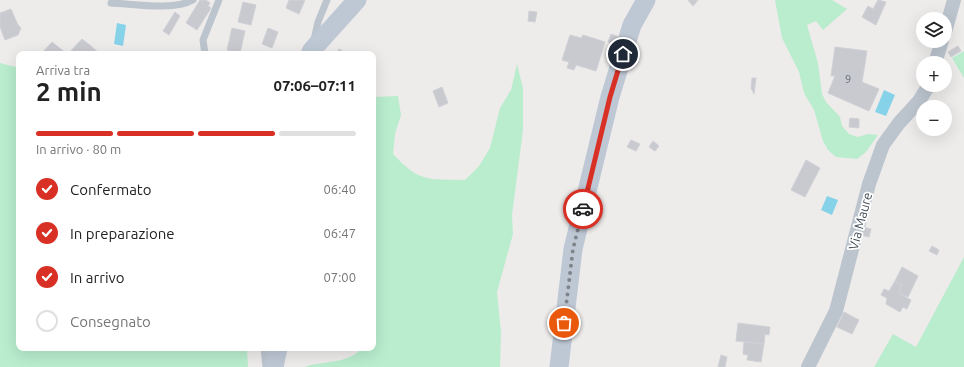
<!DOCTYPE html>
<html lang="it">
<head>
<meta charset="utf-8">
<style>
  :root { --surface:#fff; --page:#f2f2f2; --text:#222; --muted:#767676; --line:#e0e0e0; --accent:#d93025 }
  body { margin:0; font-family:Ubuntu,sans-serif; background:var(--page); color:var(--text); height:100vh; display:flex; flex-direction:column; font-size:15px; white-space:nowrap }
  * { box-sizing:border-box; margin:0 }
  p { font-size:13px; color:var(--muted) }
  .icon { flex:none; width:22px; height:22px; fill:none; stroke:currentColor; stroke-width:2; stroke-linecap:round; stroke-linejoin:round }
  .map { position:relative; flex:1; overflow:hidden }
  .drawer { position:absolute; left:16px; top:51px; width:360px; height:300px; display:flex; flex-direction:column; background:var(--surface); border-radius:8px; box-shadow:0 4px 16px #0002 }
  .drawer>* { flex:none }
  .controls { position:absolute; left:916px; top:12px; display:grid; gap:8px }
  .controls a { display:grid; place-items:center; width:36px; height:36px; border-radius:50%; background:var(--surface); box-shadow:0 4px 16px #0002; font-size:20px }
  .pin { position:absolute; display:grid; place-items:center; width:34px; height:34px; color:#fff; margin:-17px; border:2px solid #fff; border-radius:50%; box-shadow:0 1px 4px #0007 }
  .courier { position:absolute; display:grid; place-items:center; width:40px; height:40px; margin:-20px; border:3px solid #d93025; border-radius:50%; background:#fff; color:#222; box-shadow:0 1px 5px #0007 }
  .head em { font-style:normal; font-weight:700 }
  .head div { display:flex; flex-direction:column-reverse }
  .head { display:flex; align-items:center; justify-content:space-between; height:68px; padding:0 20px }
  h1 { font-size:26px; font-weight:700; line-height:30px }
  .bar { display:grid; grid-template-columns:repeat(4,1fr); gap:6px 4px; align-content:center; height:48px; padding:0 20px }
  .bar i { height:5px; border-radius:3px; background:var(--line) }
  .bar .on { background:var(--accent) }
  .bar p { grid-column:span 4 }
  ol { padding:0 20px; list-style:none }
  li { display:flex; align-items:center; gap:12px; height:44px }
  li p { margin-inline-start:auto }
  li .icon { padding:4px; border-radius:50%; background:var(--accent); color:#fff; stroke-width:4 }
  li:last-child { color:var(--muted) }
  li i { width:22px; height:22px; border:2px solid var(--line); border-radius:50% }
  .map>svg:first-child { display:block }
  .green { fill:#b9edce }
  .water { fill:#86d2e9 }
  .building { fill:#c8cad0; stroke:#cfd1d7 }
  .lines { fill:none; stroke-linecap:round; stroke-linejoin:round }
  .service { stroke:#bcc5ce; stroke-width:7 }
  .minor { stroke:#bcc5ce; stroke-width:14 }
  .secondary { stroke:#bec8d5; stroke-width:19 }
  .done { stroke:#80858b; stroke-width:4; stroke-dasharray:0 7.2 }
  .route { stroke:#d93025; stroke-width:5 }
  .labels { text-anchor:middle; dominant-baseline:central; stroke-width:3.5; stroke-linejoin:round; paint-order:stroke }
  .number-label { font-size:11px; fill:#656d76 }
  .street-label { font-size:13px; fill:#444e58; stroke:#fff }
</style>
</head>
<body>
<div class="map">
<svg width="964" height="367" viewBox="0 0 964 367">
  <rect width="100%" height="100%" fill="#eeebeb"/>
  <g class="green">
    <polygon points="775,0 832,0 847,9 823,30 816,21 807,25 818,63 822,94 826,102 840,117 842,126 849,134 858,137 868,134 878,135 866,152 857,159 836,157 828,150 823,141 814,110 804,93 799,72 782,38"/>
    <polygon points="964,51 964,78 952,58"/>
    <polygon points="0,63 19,68 19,348 247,348 248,367 0,367"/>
    <path d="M517,64L523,88V130L512,215L513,234L497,292L501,332L500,367H305C324,360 347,365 362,348H373V97L398,96L401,115L395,134L393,154C420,183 428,179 465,180L479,166L490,148L500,108L511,90Z"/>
    <polygon points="964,257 964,367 874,367 893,334 916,347"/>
  </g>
  <g class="water">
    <polygon points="117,23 126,25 123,46 114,44"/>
    <polygon points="884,90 895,95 886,116 875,112"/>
    <polygon points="827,196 838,200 832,215 821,210"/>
  </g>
  <g class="building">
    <polygon points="200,0 206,0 210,3 208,6 211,8 197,30 186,23"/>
    <polygon points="289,0 305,0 299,14 286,8"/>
    <polygon points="688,0 698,0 693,6"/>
    <polygon points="878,0 886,2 876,25 862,17 868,6 873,9"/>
    <polygon points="243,2 256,5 251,25 238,22"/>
    <polygon points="11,9 18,25 21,28 18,35 5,40 0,27 0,13"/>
    <polygon points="529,11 537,12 535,22 528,21"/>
    <polygon points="175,12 180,16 169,35 163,31"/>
    <polygon points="232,28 245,31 240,53 227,50"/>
    <polygon points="268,28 278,32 272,48 262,44"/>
    <polygon points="611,34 619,37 616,45 608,42"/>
    <polygon points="570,35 581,38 583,35 605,42 596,71 576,65 574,70 567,68 569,62 562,60"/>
    <polygon points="82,39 91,46 100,54 68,54"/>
    <polygon points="52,42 67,54 41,54"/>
    <polygon points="958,46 961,51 951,57 948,52"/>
    <polygon points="835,47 867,51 862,82 879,89 869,111 828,93 835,76 831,76"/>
    <polygon points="339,49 348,54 336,54"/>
    <polygon points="752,78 756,78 754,94 751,88"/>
    <polygon points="442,87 448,103 439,107 433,91"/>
    <polygon points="850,118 859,119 859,128 849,127"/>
    <polygon points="631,140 640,144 636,151 627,147"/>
    <polygon points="653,141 659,146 655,151 649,147"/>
    <polygon points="806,160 820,168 805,197 791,190"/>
    <polygon points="863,227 871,229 869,237 861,235"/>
    <polygon points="932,246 939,250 937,255 929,251"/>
    <polygon points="902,267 918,276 908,297 898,293 902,285 895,281"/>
    <polygon points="895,281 902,285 898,293 911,300 907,309 903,307 900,312 886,304 887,298 881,295 884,289 889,291"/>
    <polygon points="844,312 859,320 852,334 837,327"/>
    <polygon points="738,323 770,327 769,335 765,334 764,344 736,341"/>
    <polygon points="744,342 764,344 761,362 747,360 748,355 743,354"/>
    <polygon points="721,355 727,357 725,367 718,367"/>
  </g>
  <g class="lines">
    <g class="service">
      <path d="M111,3C134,4 173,11 193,0"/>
      <polyline points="314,40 318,22 327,0"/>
      <polyline points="205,54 203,40 219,0"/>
      <polyline points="264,348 266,367"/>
    </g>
    <g class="minor">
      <polyline points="945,32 954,0"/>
      <polyline points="935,63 942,41"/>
      <polyline points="808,367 836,311 869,184 883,145 899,123 919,101 929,85"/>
    </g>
    <g class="secondary">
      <polyline points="310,54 312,50 357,0"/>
      <polyline points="274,367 278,348"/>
      <polyline points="559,367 573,249 610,97 632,25 646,0"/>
    </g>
  </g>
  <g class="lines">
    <polyline class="done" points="564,323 573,249 583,209"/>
    <polyline class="route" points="583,209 610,97 623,54"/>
  </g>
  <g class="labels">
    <g class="number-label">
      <text x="848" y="79">9</text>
    </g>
    <g class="street-label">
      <text transform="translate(860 221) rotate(-75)">Via Maure</text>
    </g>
  </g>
</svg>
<div class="controls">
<a><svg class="icon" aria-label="layers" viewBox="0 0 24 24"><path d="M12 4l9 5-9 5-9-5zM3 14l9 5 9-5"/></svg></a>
<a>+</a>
<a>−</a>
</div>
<div class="pin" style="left:564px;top:323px;background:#ea580c"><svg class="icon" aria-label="bag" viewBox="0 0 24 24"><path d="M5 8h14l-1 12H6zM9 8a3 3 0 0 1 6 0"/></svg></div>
<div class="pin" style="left:623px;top:54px;background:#1f2937"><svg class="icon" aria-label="home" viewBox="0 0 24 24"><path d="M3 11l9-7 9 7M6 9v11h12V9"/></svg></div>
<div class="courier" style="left:583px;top:209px"><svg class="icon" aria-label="car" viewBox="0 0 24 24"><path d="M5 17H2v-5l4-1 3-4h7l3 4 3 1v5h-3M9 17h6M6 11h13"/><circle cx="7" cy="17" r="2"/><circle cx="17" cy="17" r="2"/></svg></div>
<section class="drawer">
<div class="head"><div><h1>2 min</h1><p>Arriva tra</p></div><em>07:06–07:11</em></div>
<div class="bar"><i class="on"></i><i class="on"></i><i class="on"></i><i></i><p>In arrivo · 80 m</p></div>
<ol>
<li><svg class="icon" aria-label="check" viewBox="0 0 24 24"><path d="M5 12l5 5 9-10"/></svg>Confermato<p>06:40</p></li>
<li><svg class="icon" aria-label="check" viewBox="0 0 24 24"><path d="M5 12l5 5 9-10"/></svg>In preparazione<p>06:47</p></li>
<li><svg class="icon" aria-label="check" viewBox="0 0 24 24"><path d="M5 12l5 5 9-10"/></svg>In arrivo<p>07:00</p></li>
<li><i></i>Consegnato</li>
</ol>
</section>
</div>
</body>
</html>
